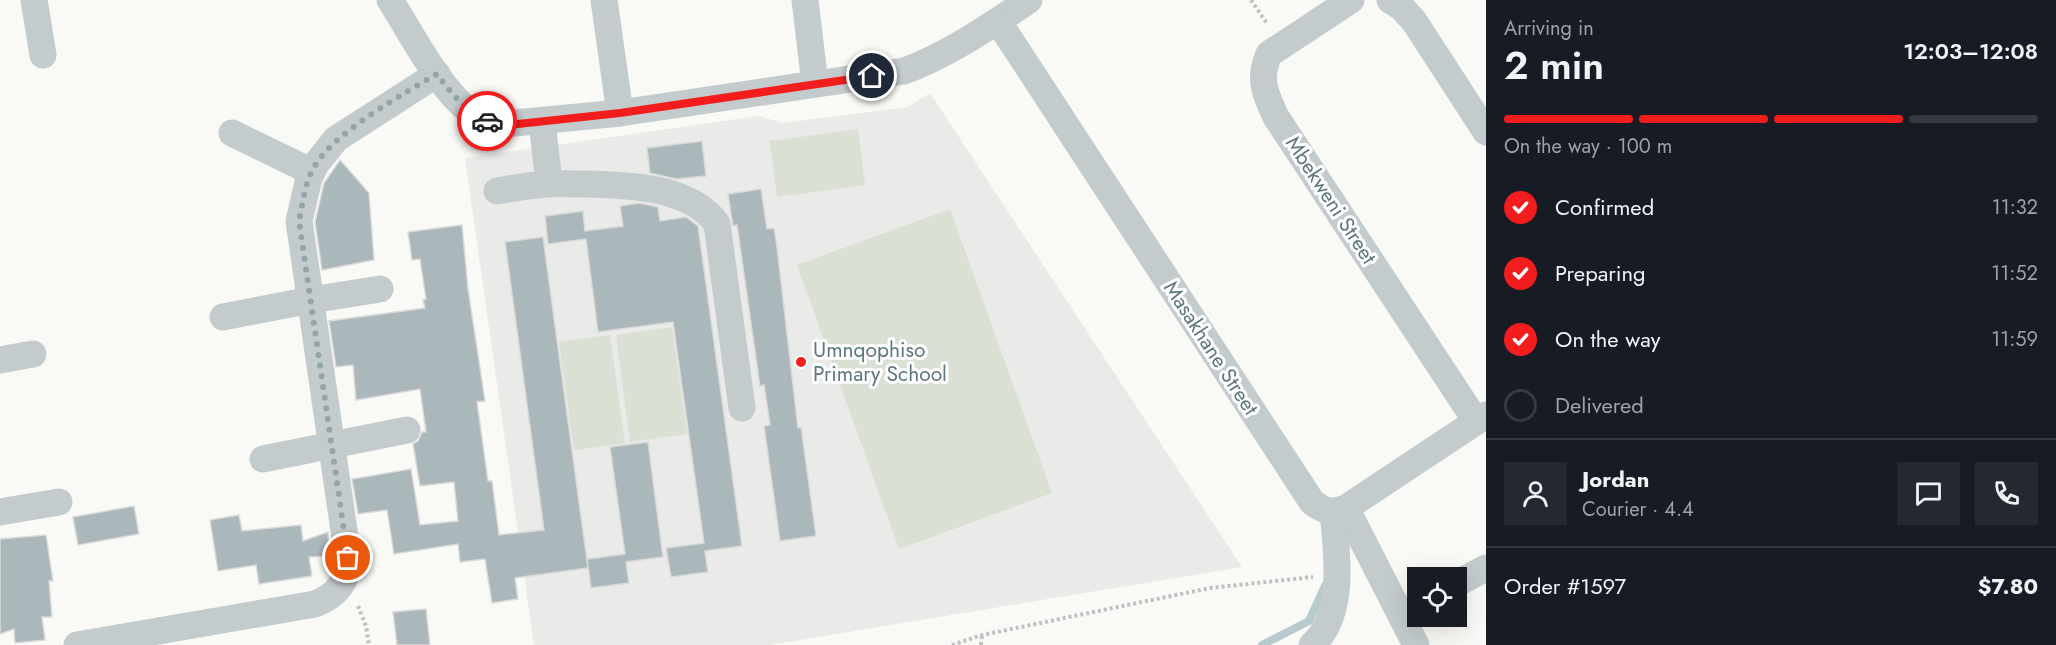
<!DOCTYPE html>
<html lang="en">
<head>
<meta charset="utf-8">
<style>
  :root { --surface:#171b24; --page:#242831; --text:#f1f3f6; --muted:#9ea1a6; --line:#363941; --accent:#f31d1d }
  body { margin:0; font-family:Jost,sans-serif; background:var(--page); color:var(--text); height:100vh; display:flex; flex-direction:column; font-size:22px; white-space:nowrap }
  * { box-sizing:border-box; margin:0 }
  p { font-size:20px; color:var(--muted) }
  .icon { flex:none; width:33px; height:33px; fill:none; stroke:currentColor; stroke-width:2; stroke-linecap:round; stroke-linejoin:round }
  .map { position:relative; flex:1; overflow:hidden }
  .drawer { display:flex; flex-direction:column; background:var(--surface); width:570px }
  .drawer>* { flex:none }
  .buttons { position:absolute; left:1407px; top:567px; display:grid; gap:12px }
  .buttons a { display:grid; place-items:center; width:60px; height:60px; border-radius:0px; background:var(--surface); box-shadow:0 6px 24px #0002; font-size:30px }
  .pin { position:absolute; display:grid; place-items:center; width:51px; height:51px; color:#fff; margin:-26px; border:3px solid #fff; border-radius:50%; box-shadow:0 2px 6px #0007 }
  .courier { position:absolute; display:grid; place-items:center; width:60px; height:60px; margin:-30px; border:4px solid #f31d1d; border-radius:50%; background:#fff; color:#222; box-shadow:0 2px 8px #0007 }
  .overview em { font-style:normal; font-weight:600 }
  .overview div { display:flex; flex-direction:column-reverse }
  .overview { display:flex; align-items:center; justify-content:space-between; height:102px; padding:0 18px }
  h1 { font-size:39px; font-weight:600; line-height:45px }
  .bar { display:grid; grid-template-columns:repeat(4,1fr); gap:9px 6px; align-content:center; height:72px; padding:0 18px }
  .bar i { height:8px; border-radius:4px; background:var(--line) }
  .bar .current { background:var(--accent) }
  .bar p { grid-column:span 4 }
  .line { display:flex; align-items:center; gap:15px; padding:0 18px; border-top:2px solid var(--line) }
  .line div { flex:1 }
  .round { display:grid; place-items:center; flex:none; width:63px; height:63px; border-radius:0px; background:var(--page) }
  ol { padding:0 18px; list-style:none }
  li { display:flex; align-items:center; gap:18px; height:66px }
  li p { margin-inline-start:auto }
  li .icon { padding:6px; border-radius:50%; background:var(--accent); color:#fff; stroke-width:4 }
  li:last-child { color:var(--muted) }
  li i { width:33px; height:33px; border:3px solid var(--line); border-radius:50% }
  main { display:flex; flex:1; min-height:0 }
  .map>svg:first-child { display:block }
  .built { fill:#eaeae9 }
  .green { fill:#dbe0d5 }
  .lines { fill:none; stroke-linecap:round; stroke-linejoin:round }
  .stream { stroke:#b8cbcc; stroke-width:8 }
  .building { fill:#aab7bb; stroke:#dbdad9; stroke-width:1.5 }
  .path { stroke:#bcc1c3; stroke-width:4; stroke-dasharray:3 3; stroke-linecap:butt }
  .minor { stroke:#c4cbcd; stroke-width:27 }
  .done { stroke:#94a4a8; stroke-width:6; stroke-dasharray:0 10.8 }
  .route { stroke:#f31d1d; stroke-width:8 }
  .poi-dot { fill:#f31d1d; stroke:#fff; stroke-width:2 }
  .labels { text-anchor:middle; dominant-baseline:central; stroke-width:6; stroke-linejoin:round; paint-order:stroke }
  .street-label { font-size:21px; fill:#5d777e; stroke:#fff }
  .poi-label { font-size:21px; fill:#5d777e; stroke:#fff; text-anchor:start }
</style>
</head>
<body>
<main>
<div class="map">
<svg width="1486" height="645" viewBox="0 0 1486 645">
  <rect width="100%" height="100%" fill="#f9f9f6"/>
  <polygon class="built" points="930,93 1242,567 770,645 534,645 465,158 758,116 783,123 908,107"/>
  <g class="green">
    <polygon points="858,129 865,185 777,197 770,141"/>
    <polygon points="950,209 1052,493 899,549 797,265"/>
    <polygon points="672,327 687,434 630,442 616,335"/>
    <polygon points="610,335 625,443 574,450 559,342"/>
  </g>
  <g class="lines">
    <polyline class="stream" points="1262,645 1309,621 1325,586"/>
  </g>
  <g class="building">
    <polygon points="702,141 706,176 676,179 650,173 647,148"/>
    <polygon points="340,160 369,193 374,260 322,270 315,222 324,183"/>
    <polygon points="761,189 767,229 774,228 777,247 798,428 801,427 816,536 780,541 764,426 770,425 764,385 760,386 737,225 733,226 728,194"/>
    <polygon points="639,203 658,207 660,221 686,217 698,226 742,546 705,551 708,572 671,577 666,548 704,543 673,322 598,332 586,239 548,244 545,216 583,211 585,231 623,226 620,206"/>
    <polygon points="462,225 468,289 485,401 477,402 488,481 492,481 499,535 544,530 505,242 543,237 588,568 515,578 518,599 492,603 485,559 460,562 458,544 394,554 387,510 358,514 352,479 411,469 420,525 458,521 454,482 420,486 413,444 418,441 422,432 426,432 420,389 356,400 353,365 336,367 329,321 425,308 423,300 426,299 420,259 412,260 408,232"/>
    <polygon points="648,442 663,557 626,562 629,583 591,588 587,559 625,554 610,447"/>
    <polygon points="134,506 139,534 78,545 73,517"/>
    <polygon points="239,515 242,531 301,525 303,541 328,532 329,556 309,557 312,576 259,584 256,565 218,571 210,520"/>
    <polygon points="46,535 53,581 49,581 52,617 42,617 45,640 15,643 14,629 0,634 0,539"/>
    <polygon points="426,609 430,645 397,645 393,612"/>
  </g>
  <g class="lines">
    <g class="path">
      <polyline points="1251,0 1268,25"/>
      <polyline points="358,606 366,626 369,645"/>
      <polyline points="952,645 982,635 1210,588 1313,577"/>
      <polyline points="981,645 982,635"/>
    </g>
    <g class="minor">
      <polyline points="34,0 43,55"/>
      <path d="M390,0C412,34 440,91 473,114C482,120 493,122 504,124L620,113L904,71C946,56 992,25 1029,0"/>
      <polyline points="604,0 620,113"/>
      <polyline points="805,0 815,84"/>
      <path d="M1351,0L1269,54C1258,79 1265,94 1276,117L1476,421"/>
      <polyline points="1390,0 1401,7 1414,21 1486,132"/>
      <path d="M998,21L1312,502C1325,512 1331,513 1346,508L1486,415"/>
      <polyline points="542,122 549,183"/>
      <polyline points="232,133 312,172"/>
      <path d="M497,191C514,188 531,185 548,184C558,183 570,184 580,184C623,185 690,185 717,224L742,408"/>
      <polyline points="223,317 311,300 380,289"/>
      <polyline points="0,360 33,354"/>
      <polyline points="263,459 407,430"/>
      <polyline points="1346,508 1416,645"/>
      <polyline points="0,512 59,502"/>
      <polyline points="1456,584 1486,568"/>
      <path d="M77,645L315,604C336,596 349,581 348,558L299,221L309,178L316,164L336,139L437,74"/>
      <path d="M1312,645C1346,615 1337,552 1333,512"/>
    </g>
  </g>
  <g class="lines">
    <path class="done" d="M348,558L299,221C303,202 305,180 316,164C337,131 403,94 437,74C451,93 464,110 487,121"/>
    <polyline class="route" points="487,121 504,124 518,124 620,113 872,76"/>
  </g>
  <circle class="poi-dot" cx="801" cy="362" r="6"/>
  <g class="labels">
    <g class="street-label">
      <text transform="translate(1331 200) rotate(57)">Mbekweni Street</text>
      <text transform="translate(1211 348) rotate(57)">Masakhane Street</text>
    </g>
    <g class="poi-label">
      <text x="813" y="350">Umnqophiso<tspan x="813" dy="24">Primary School</tspan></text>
    </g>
  </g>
</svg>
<div class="buttons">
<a><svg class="icon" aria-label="locate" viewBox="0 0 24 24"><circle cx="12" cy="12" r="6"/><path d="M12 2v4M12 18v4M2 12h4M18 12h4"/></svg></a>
</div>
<div class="pin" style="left:348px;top:558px;background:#ea580c"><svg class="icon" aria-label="bag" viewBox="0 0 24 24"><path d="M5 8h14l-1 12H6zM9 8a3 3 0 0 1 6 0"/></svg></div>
<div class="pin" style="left:872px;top:76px;background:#1f2937"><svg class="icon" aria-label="home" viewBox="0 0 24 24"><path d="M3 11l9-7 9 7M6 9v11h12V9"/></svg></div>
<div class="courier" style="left:487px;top:121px"><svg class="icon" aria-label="car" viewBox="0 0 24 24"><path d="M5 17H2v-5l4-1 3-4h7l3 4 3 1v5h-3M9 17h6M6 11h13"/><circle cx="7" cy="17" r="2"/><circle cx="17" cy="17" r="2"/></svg></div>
</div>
<section class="drawer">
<div class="overview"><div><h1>2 min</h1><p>Arriving in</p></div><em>12:03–12:08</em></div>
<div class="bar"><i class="current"></i><i class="current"></i><i class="current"></i><i></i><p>On the way · 100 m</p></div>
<ol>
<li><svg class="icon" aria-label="check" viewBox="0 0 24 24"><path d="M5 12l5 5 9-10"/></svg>Confirmed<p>11:32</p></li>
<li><svg class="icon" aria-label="check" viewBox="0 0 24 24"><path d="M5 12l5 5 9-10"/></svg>Preparing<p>11:52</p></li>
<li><svg class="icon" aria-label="check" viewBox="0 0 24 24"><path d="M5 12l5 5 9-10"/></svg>On the way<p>11:59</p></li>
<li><i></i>Delivered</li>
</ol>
<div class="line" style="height:108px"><a class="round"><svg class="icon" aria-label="person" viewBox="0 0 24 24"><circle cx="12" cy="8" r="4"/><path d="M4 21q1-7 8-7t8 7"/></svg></a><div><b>Jordan</b><p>Courier · 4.4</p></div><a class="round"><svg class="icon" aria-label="chat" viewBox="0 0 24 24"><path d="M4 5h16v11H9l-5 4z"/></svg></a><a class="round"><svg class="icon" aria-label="phone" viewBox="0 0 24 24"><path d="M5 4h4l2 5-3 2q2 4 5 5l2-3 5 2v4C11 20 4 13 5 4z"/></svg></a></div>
<div class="line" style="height:78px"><div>Order #1597</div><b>$7.80</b></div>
</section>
</main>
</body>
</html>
